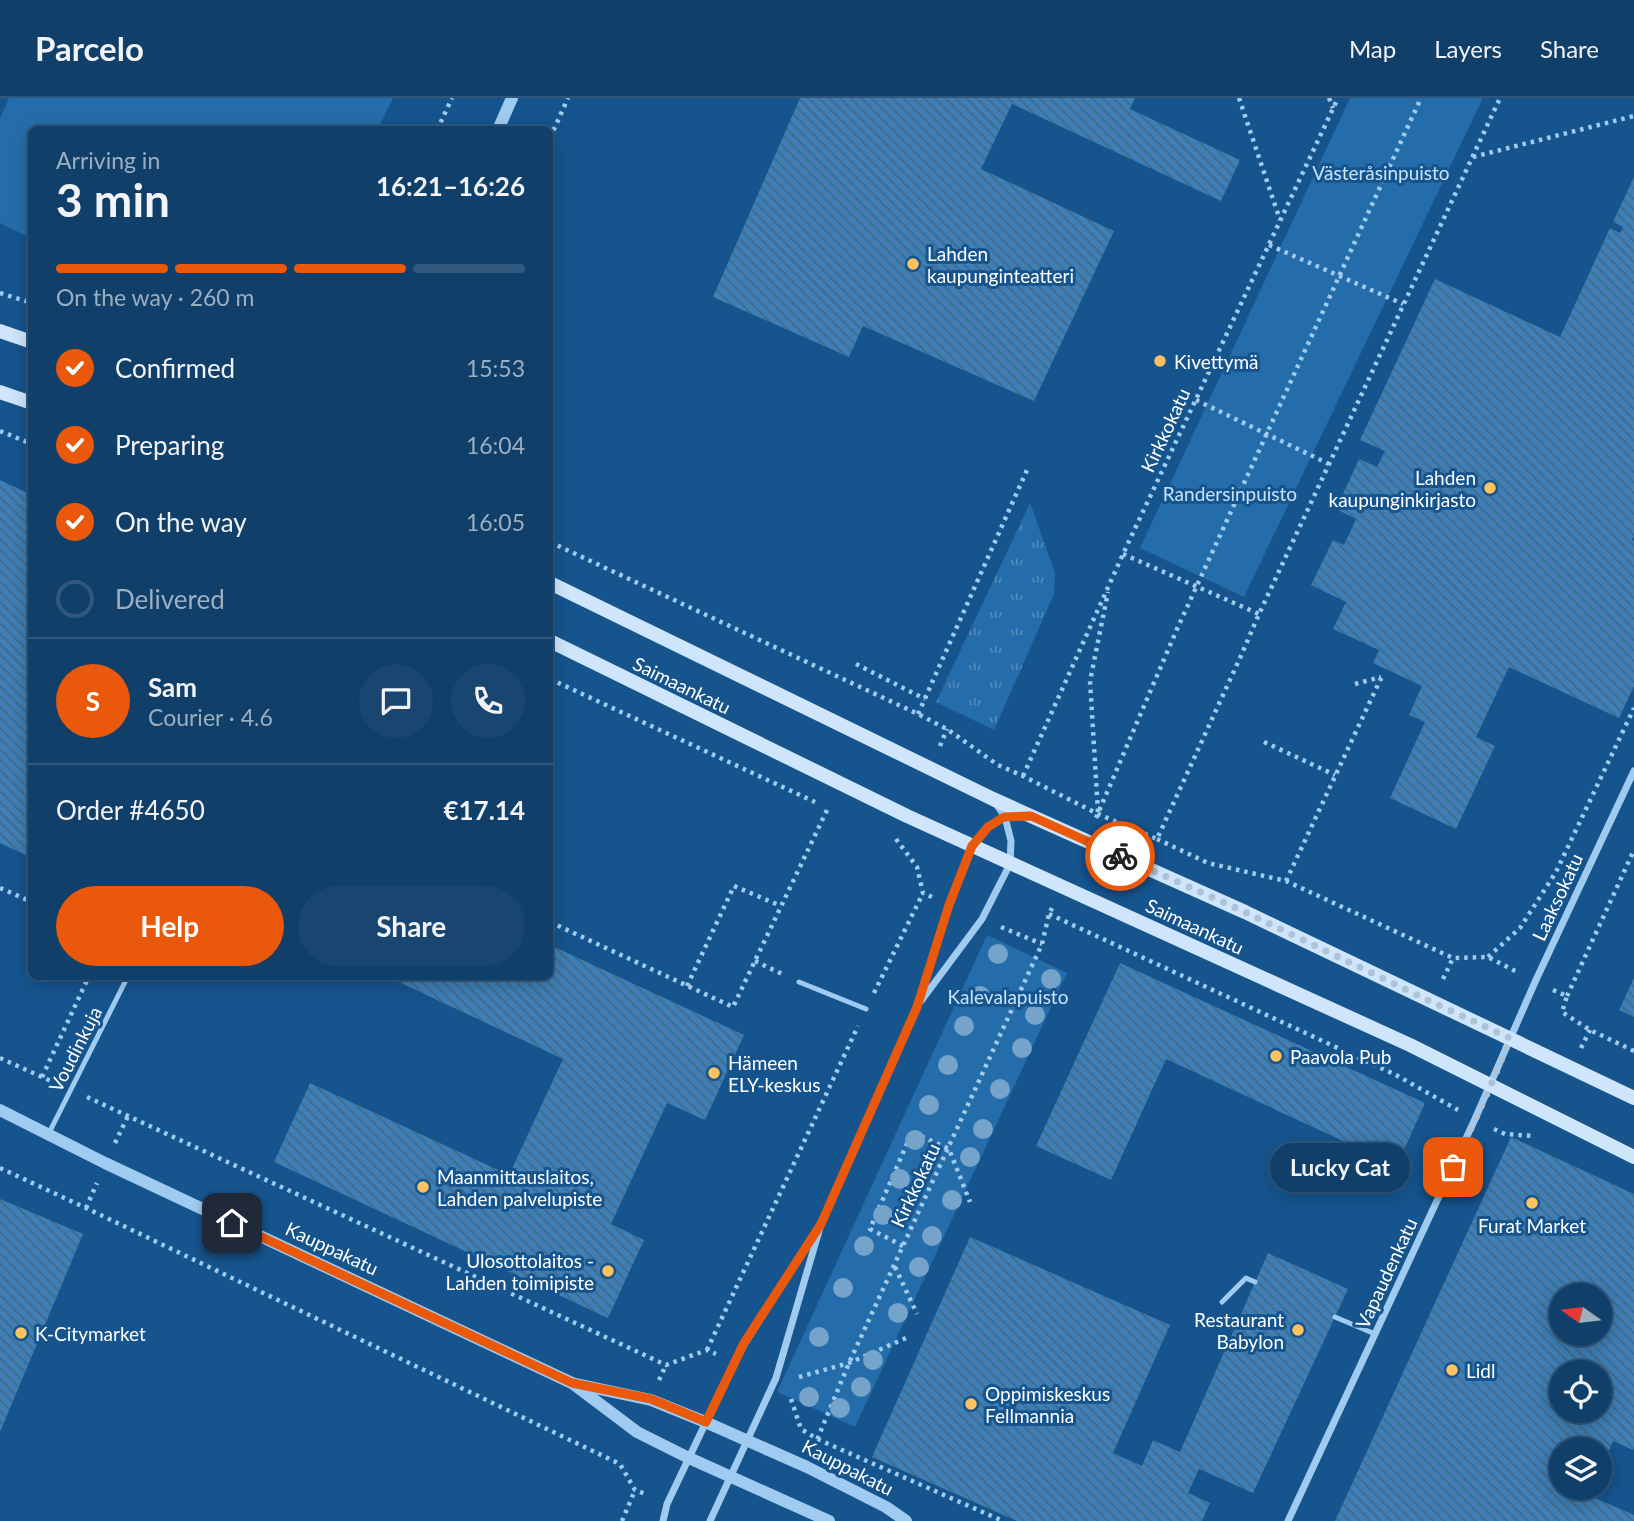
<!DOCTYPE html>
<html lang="en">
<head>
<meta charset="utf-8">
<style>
  :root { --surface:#103f6a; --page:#194670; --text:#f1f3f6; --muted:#9cafc1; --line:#30587e; --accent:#ea580c }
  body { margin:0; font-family:Lato,sans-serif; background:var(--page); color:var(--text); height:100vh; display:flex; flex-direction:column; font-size:26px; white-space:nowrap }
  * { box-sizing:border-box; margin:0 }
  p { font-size:23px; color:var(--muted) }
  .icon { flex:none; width:38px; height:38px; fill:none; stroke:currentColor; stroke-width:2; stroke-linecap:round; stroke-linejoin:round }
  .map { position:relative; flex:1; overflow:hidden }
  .panel { position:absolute; left:28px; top:28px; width:525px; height:854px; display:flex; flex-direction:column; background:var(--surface); border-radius:10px; box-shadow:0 4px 18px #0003,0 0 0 2px var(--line) }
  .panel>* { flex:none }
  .needle { width:46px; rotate:284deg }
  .fabs { position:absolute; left:1549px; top:1185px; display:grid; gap:14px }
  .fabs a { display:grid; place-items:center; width:63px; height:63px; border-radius:50%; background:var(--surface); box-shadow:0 4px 18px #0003,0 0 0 2px var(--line); font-size:35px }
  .pin { position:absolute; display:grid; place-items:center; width:60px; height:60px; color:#fff; margin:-30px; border-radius:14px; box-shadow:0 4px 10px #0006 }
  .courier { position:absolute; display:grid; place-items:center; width:70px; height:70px; margin:-35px; border:5px solid #ea580c; border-radius:50%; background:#fff; color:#222; box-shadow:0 2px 9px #0007 }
  .bubble { position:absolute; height:49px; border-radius:24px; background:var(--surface); box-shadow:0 4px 18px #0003,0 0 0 2px var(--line); font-size:23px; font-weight:700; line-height:49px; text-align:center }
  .head em { font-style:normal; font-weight:700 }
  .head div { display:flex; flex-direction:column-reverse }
  .head { display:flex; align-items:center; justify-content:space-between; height:119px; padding:0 28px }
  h1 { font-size:46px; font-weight:700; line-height:52px }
  .bar { display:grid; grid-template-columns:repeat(4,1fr); gap:10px 7px; align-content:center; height:84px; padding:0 28px }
  .bar i { height:9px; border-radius:5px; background:var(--line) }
  .bar .selected { background:var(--accent) }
  .bar p { grid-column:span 4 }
  .line { display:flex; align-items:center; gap:18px; padding:0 28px; border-top:2px solid var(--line) }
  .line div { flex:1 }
  .round { display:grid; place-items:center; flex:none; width:74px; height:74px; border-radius:37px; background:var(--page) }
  ol { padding:0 28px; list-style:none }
  li { display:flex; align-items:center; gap:21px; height:77px }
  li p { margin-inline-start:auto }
  li .icon { padding:7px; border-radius:50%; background:var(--accent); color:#fff; stroke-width:4 }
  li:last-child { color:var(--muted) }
  li i { width:38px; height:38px; border:4px solid var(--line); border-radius:50% }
  .button { display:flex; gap:14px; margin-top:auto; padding:14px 28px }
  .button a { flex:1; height:80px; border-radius:42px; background:var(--accent); color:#fff; font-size:28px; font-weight:700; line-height:80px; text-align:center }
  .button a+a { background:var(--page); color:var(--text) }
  header { display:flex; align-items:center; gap:42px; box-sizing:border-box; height:98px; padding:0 35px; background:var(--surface); border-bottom:2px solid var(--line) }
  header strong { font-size:33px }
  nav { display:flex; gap:38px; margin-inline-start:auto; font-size:24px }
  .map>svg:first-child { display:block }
  .grass { fill:url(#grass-tufts) }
  .park { fill:#256daa }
  .building { fill:url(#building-back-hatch); fill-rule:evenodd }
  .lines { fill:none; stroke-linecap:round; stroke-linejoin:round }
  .path { stroke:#a0cbf0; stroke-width:4.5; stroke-dasharray:3.5 5; stroke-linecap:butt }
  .service { stroke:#a0cbf0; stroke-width:5 }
  .minor { stroke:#a0cbf0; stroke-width:7 }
  .tertiary { stroke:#a0cbf0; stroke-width:12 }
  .secondary { stroke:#cee5fb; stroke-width:14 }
  .tree { fill:#76a3ca }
  .done { stroke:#adc3d7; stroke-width:7; stroke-dasharray:0 12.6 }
  .route { stroke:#ea580c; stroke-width:9 }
  .poi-dot { fill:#ffc25f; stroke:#15548d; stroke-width:2.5 }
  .labels { text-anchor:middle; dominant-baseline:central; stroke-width:6; stroke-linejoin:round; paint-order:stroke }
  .park-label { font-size:19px; fill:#c6e3fb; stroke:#15548d }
  .poi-label { font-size:19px; fill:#fff; stroke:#15548d; text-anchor:start }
  .street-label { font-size:19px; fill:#fff; stroke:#15548d }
</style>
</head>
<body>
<header>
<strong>Parcelo</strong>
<nav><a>Map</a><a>Layers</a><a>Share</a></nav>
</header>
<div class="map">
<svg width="1634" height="1423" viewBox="0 0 1634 1423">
  <defs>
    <pattern id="grass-tufts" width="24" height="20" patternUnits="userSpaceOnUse" patternTransform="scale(1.75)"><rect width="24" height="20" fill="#256daa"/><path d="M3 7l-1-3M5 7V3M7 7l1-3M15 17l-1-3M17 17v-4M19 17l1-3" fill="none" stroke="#518abb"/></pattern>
    <pattern id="building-back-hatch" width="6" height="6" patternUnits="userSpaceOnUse" patternTransform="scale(1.75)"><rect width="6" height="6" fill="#3d7fb6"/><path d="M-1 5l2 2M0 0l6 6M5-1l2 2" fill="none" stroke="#446886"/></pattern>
  </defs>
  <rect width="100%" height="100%" fill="#15548d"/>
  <polygon class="grass" points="1030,405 1055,475 1054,496 994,632 936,604"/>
  <g class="park">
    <polygon points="9,0 393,0 378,31 32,32 31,140 0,125 0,20"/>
    <polygon points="1350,0 1483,0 1244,499 1140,450"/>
    <polygon points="987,837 1067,875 855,1329 777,1294"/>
  </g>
  <g class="building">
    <polygon points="800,0 1135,0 1130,11 1240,62 1221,103 1012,6 981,71 1114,133 1034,303 863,228 849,259 713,199"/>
    <polygon points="1634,79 1634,438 1632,442 1634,443 1634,588 1619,620 1509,569 1476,639 1495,648 1456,731 1390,700 1425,624 1409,617 1422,588 1373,565 1379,552 1333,531 1346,504 1311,487 1333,442 1344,447 1356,421 1336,411 1359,361 1377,369 1385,353 1360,342 1435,181 1560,239 1610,130 1620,135 1623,129 1613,124"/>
    <polygon points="0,382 32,397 32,760 0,745"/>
    <polygon points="550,847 744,937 705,1022 667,1005 611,1126 644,1142 608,1220 274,1064 310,985 509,1077 563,961 386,878 550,878"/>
    <polygon points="1120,865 1425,1005 1397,1068 1166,961 1111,1082 1036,1048"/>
    <polygon points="1634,880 1634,919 1619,912"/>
    <path d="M1511,1039L1634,1096V1351L1633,1352L1613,1343L1600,1372V1351H1561V1390H1591L1588,1397L1634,1417V1423H1335ZM1561,1197H1600V1236H1561ZM1561,1274H1600V1312H1561Z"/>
    <polygon points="0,1101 83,1136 0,1334"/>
    <polygon points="970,1139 1170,1227 1113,1355 1142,1368 1153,1342 1180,1354 1268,1155 1348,1191 1253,1395 1199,1371 1188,1395 1210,1405 1202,1423 1017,1423 872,1359"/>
  </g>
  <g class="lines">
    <g class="path">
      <polyline points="1239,0 1280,122"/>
      <polyline points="1329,0 1333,10"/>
      <polyline points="437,32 452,0"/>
      <polyline points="550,40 568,0"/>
      <polyline points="1473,59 1634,18"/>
      <polyline points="1269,147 1403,206"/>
      <polyline points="0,195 32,205"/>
      <polyline points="1196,302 1329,366"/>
      <polyline points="0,333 32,346"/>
      <polyline points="550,444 918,616 947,631 998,667 1023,678 1098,716 1157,741 1240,560 1259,516 1500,0"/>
      <polyline points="1123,456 1259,516"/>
      <polyline points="856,566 925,601"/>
      <polyline points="550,581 815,704"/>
      <polyline points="1355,586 1381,579"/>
      <polyline points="918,616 1027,372"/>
      <polyline points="1264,644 1335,677"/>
      <polyline points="940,648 947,631"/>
      <polyline points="1023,678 1123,456 1338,0"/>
      <polyline points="1098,714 1090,583 1108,494"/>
      <polyline points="1096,720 1177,531 1421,0"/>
      <polyline points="896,741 917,769 923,795 932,799"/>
      <polyline points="1157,741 1208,765 1286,783 1453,860 1488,859 1517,874"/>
      <polyline points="1286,783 1382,578"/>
      <polyline points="0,790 32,804"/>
      <polyline points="1049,816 1396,977 1458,1012"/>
      <polyline points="550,824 733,909 828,710"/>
      <polyline points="1001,829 1042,846"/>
      <polyline points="1488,859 1520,830 1556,774 1634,610"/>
      <polyline points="755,863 782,876"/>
      <polyline points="1443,881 1453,860"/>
      <polyline points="687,888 734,788 781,808"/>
      <polyline points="1553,892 1567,898 1562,914 1590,932 1634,953"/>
      <polyline points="874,895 923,795"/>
      <polyline points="1567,898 1634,752"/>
      <polyline points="1581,950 1590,932"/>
      <polyline points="0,960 53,984"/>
      <polyline points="42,979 89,878"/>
      <polyline points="87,999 666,1267 707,1252 716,1256"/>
      <polyline points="1494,1031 1505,1036 1533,1038"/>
      <polyline points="115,1045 128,1018"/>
      <polyline points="0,1070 86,1110 620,1366 635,1392 648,1397"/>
      <polyline points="86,1110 97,1085"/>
      <polyline points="903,1148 870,1131 912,1034 949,1051 970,1104"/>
      <polyline points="895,1169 917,1216"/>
      <polyline points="707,1252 858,928"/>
      <polyline points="799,1279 849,1265 906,1240"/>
      <polyline points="659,1282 666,1267"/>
      <polyline points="791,1301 801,1331 817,1341 1003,1423"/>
      <polyline points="814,1349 849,1265 1042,846 1049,816 1052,810"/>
      <polyline points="622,1423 635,1392"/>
    </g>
    <g class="service">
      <polyline points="799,884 866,911"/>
      <polyline points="48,1037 128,878"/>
      <polyline points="1222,1204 1246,1180 1255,1184"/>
      <polyline points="1335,1219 1375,1236"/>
    </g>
    <g class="minor">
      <polyline points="921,903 982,821 1010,766 1011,743 1005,719 995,704"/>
      <polyline points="663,1423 667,1406 735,1263 745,1245 817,1132"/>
      <polyline points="710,1423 776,1280 821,1126 917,909 949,807 972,748 988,728 1005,719 1023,718"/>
      <polyline points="1288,1423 1475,1021 1535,884 1634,673"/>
    </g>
    <g class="tertiary">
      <polyline points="498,32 512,0"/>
      <polyline points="0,1012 105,1065 572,1285 637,1334 689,1360 829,1423"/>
      <polyline points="576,1286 651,1302 703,1323 807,1369 886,1409 906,1423"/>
    </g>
    <g class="secondary">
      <polyline points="0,233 32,244"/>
      <polyline points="0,294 32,305"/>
      <polyline points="550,485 993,701 1245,814 1634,1000"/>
      <polyline points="550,543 907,718 1410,947 1634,1059"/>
    </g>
  </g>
  <g class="tree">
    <circle cx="998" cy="856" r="10"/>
    <circle cx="1051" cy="881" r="10"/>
    <circle cx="980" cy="898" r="10"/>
    <circle cx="1035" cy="917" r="10"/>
    <circle cx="964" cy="928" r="10"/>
    <circle cx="1022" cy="950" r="10"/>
    <circle cx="948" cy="967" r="10"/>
    <circle cx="1000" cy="991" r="10"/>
    <circle cx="929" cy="1007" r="10"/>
    <circle cx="983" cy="1031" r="10"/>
    <circle cx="915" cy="1042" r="10"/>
    <circle cx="970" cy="1059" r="10"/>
    <circle cx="900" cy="1081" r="10"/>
    <circle cx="952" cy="1102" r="10"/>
    <circle cx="883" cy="1117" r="10"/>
    <circle cx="932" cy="1138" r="10"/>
    <circle cx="864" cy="1148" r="10"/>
    <circle cx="919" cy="1169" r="10"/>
    <circle cx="843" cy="1190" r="10"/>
    <circle cx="898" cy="1215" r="10"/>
    <circle cx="819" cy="1239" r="10"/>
    <circle cx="873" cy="1262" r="10"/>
    <circle cx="861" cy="1289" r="10"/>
    <circle cx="809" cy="1299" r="10"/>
    <circle cx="840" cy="1310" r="10"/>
  </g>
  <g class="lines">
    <polyline class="done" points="1120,758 1245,814 1432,904 1510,940 1491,987 1453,1069"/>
    <polyline class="route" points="232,1125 572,1285 651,1301 706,1324 744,1245 821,1126 917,909 949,807 972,748 988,729 1004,719 1031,718 1120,758"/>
  </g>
  <g class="poi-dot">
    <circle cx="913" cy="166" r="7"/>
    <circle cx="1160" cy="263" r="7"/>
    <circle cx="1490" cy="390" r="7"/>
    <circle cx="1276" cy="958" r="7"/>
    <circle cx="714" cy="975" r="7"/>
    <circle cx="423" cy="1089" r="7"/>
    <circle cx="1532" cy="1105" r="7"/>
    <circle cx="608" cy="1173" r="7"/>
    <circle cx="1298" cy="1232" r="7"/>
    <circle cx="21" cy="1235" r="7"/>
    <circle cx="1452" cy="1272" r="7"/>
    <circle cx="971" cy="1306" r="7"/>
  </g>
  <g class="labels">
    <g class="park-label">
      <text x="1381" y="74">Västeråsinpuisto</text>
      <text x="1230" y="395">Randersinpuisto</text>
      <text x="1008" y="898">Kalevalapuisto</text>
    </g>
    <g class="poi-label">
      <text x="927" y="155">Lahden<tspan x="927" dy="22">kaupunginteatteri</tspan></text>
      <text x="1174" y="263">Kivettymä</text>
      <text x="1476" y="379" text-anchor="end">Lahden<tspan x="1476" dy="22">kaupunginkirjasto</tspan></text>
      <text x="1290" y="958">Paavola Pub</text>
      <text x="728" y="964">Hämeen<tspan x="728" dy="22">ELY-keskus</tspan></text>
      <text x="437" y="1078">Maanmittauslaitos,<tspan x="437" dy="22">Lahden palvelupiste</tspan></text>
      <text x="1532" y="1127" text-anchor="middle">Furat Market</text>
      <text x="594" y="1162" text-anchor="end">Ulosottolaitos -<tspan x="594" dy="22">Lahden toimipiste</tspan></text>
      <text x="1284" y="1221" text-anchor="end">Restaurant<tspan x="1284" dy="22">Babylon</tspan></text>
      <text x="35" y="1235">K-Citymarket</text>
      <text x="1466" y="1272">Lidl</text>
      <text x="985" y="1295">Oppimiskeskus<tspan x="985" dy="22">Fellmannia</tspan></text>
    </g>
    <g class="street-label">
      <text transform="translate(1165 332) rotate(-65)">Kirkkokatu</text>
      <text transform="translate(682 587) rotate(26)">Saimaankatu</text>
      <text transform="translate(1557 799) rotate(-65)">Laaksokatu</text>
      <text transform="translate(1195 828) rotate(25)">Saimaankatu</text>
      <text transform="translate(75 951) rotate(-63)">Voudinkuja</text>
      <text transform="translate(915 1087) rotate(-65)">Kirkkokatu</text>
      <text transform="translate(332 1150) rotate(25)">Kauppakatu</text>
      <text transform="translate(1386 1175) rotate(-65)">Vapaudenkatu</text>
      <text transform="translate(848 1369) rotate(27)">Kauppakatu</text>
    </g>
  </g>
</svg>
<div class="fabs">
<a><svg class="needle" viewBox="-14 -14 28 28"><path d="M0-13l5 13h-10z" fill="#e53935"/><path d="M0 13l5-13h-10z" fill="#9cafc1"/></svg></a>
<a><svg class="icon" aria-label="locate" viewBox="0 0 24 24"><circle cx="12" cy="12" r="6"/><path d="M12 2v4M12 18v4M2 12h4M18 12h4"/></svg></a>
<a><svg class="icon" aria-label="layers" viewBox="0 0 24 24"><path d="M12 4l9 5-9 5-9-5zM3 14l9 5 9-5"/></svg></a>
</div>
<div class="pin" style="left:1453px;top:1069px;background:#ea580c"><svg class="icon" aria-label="bag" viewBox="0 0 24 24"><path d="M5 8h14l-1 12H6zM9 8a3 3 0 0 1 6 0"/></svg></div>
<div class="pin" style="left:232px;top:1125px;background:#1f2937"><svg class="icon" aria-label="home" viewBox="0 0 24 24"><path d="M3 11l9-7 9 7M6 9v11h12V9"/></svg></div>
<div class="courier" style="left:1120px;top:758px"><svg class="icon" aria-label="bike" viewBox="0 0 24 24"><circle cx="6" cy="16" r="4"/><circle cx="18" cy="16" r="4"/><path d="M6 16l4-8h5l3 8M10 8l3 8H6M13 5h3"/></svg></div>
<div class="bubble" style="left:1270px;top:1045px;width:140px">Lucky Cat</div>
<section class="panel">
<div class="head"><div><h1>3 min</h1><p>Arriving in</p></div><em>16:21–16:26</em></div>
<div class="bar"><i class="selected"></i><i class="selected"></i><i class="selected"></i><i></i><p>On the way · 260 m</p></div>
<ol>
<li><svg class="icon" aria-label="check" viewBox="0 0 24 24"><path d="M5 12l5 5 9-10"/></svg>Confirmed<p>15:53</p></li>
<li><svg class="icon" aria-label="check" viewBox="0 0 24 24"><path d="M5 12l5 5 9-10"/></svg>Preparing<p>16:04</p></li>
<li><svg class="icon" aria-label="check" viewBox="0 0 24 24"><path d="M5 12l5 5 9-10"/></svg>On the way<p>16:05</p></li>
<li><i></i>Delivered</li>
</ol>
<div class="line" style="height:126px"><b class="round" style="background:var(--accent);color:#fff">S</b><div><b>Sam</b><p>Courier · 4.6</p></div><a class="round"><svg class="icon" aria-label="chat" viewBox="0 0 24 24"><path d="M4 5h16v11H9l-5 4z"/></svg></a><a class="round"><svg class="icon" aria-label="phone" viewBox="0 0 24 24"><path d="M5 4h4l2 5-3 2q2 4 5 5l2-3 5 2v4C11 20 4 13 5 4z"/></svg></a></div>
<div class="line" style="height:91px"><div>Order #4650</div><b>€17.14</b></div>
<div class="button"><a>Help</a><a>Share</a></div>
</section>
</div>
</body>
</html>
